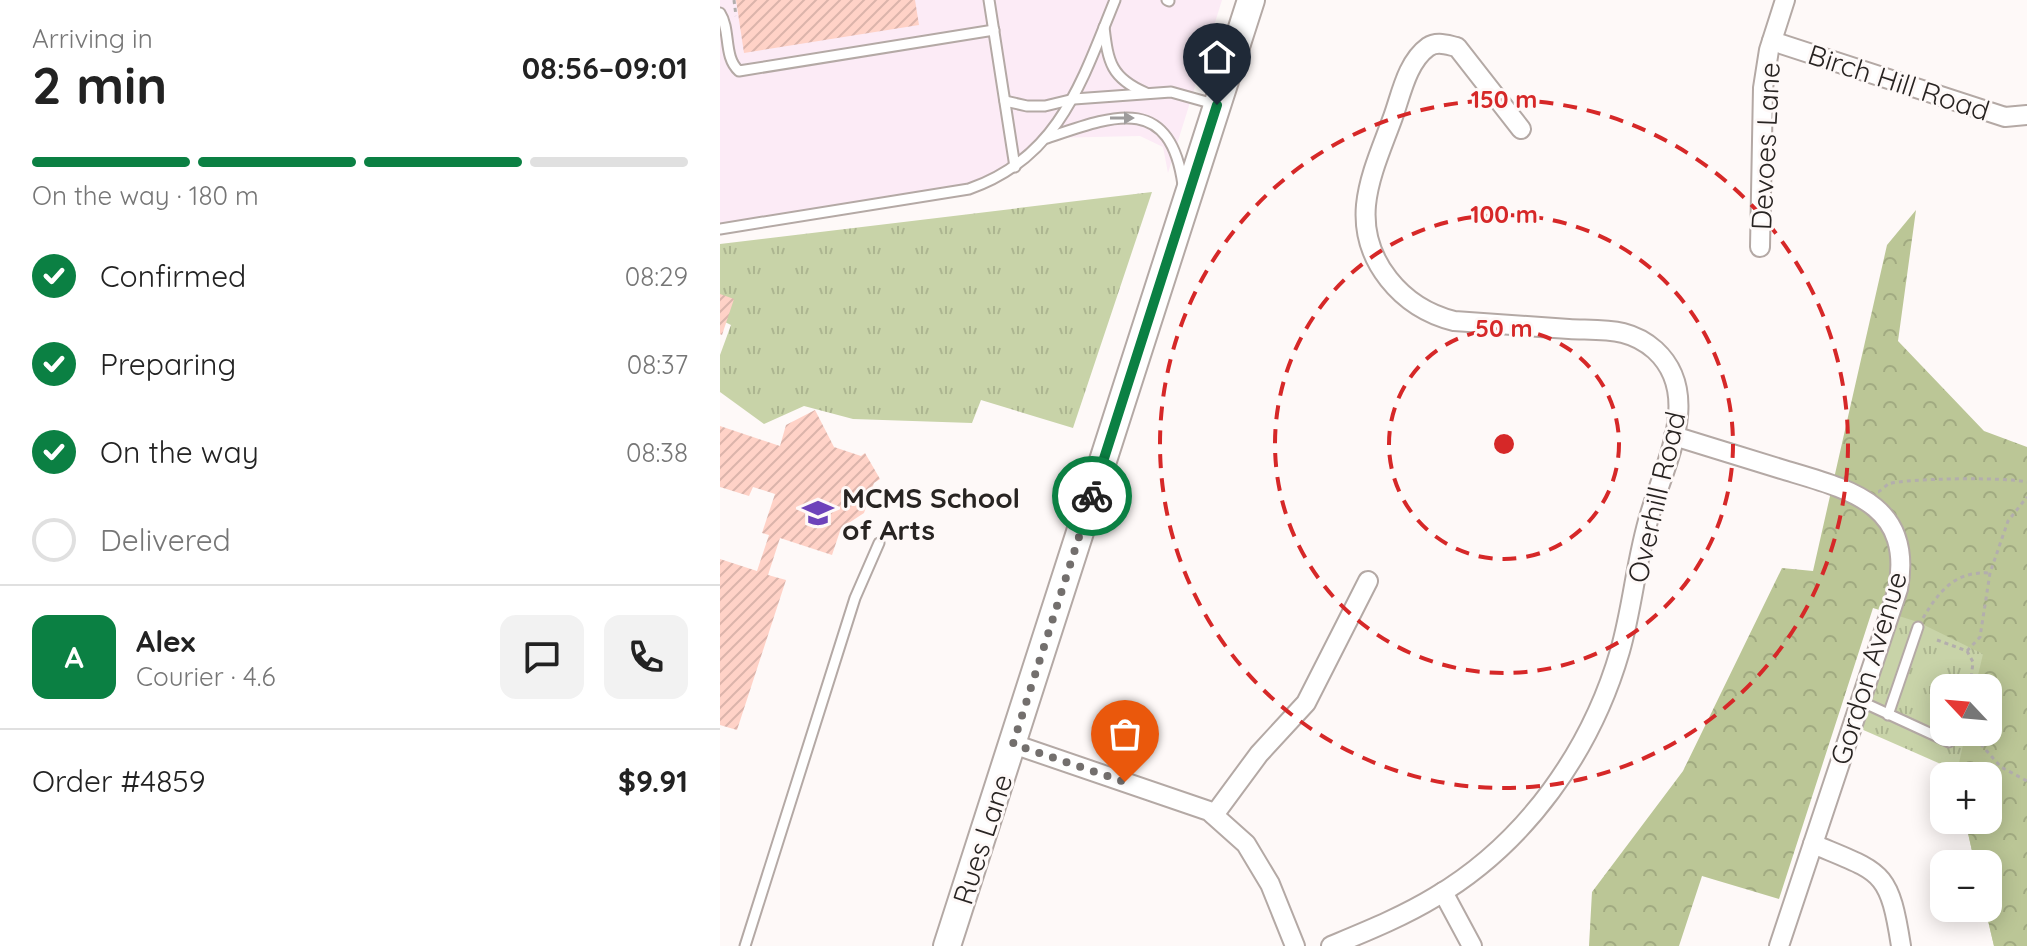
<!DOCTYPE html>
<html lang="en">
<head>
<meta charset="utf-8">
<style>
  :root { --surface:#fff; --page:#f2f2f2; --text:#222; --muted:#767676; --line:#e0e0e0; --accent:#0b8043 }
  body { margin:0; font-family:Quicksand,sans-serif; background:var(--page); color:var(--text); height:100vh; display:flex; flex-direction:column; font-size:30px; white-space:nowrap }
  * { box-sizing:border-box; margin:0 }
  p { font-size:26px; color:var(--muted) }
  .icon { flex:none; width:44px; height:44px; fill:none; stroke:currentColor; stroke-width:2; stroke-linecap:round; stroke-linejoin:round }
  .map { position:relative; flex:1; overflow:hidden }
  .panel { display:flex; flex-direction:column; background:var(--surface); width:720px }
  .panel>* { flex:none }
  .needle { width:52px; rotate:296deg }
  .controls { position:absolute; left:1210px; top:674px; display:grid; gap:16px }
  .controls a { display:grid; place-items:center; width:72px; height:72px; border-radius:16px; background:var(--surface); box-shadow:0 4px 20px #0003; font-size:40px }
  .pin { position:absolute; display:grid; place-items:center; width:68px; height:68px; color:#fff; margin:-82px -34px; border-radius:50% 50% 50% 0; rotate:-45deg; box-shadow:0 0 8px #0007 }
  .pin .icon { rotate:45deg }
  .courier { position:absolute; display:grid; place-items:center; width:80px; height:80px; margin:-40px; border:6px solid #0b8043; border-radius:50%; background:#fff; color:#222; box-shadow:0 2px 10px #0007 }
  .summary em { font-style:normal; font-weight:700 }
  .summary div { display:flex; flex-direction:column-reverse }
  .summary { display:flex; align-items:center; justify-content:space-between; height:136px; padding:0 32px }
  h1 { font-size:52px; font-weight:700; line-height:60px }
  .bar { display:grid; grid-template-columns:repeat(4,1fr); gap:12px 8px; align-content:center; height:96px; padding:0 32px }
  .bar i { height:10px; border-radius:6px; background:var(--line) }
  .bar .current { background:var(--accent) }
  .bar p { grid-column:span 4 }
  .line { display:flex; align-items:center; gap:20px; padding:0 32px; border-top:2px solid var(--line) }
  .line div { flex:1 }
  .round { display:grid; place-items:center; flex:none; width:84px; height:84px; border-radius:16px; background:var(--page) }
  ol { padding:0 32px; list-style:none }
  li { display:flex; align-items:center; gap:24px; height:88px }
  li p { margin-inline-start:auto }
  li .icon { padding:8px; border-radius:50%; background:var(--accent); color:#fff; stroke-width:4 }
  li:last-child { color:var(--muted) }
  li i { width:44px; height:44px; border:4px solid var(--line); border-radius:50% }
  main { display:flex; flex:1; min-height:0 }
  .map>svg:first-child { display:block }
  .commercial { fill:#fcebf6 }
  .grass { fill:url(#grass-tufts); fill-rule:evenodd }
  .forest { fill:url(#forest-crowns) }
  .building { fill:url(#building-hatch) }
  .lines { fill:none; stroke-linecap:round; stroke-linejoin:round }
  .lane-casing { stroke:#b4a9a5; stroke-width:13 }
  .street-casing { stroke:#b4a9a5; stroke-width:22 }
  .secondary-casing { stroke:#b4a9a5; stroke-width:30 }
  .path { stroke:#b3aead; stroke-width:3; stroke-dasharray:4 4; stroke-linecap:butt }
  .lane { stroke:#fff; stroke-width:9 }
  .street { stroke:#fff; stroke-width:18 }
  .secondary { stroke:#fff; stroke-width:26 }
  .oneway { fill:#9e9c9c }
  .done { stroke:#736f6d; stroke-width:8; stroke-dasharray:0 14.4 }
  .route { stroke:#0b8043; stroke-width:10 }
  .ring { fill:none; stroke:#d62828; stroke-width:4; stroke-dasharray:14 10 }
  .labels { text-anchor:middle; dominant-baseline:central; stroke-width:6; stroke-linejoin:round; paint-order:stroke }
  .street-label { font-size:28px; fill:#282422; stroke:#fef9f8 }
  .poi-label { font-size:28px; font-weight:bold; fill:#282422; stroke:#fef9f8; text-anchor:start }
  .centre { fill:#d62828; stroke:#fef9f8; stroke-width:4 }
  .ring-label { font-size:24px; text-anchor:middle; font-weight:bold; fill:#d62828; stroke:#fef9f8; stroke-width:6; stroke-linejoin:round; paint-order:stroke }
</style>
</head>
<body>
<main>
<section class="panel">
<div class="summary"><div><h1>2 min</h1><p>Arriving in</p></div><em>08:56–09:01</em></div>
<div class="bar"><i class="current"></i><i class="current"></i><i class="current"></i><i></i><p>On the way · 180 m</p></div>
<ol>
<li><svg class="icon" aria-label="check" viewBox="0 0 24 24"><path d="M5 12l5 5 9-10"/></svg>Confirmed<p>08:29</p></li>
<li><svg class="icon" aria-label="check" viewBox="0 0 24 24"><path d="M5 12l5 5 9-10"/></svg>Preparing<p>08:37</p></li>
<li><svg class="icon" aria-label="check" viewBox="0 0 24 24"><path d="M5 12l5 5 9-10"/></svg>On the way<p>08:38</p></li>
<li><i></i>Delivered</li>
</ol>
<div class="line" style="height:144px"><b class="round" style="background:var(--accent);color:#fff">A</b><div><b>Alex</b><p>Courier · 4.6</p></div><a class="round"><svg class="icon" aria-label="chat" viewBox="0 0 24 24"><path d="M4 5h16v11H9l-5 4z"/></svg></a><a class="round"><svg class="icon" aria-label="phone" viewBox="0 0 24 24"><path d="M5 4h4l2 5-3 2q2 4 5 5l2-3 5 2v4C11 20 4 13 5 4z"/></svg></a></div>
<div class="line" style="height:104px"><div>Order #4859</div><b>$9.91</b></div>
</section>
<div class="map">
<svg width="1307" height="946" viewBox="0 0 1307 946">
  <defs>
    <pattern id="grass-tufts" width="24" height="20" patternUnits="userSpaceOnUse" patternTransform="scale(2)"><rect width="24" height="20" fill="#c8d3a8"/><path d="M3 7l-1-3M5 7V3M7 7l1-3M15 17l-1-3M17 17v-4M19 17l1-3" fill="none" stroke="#acb590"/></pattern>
    <pattern id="forest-crowns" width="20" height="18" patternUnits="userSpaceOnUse" patternTransform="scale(2)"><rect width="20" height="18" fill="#bbc696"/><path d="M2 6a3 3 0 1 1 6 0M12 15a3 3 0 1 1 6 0" fill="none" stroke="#a1aa81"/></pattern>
    <pattern id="building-hatch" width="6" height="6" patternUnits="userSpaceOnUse" patternTransform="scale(2)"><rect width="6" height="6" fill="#ffd2c7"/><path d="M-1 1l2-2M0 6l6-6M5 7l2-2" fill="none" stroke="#dbb4ab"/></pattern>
  </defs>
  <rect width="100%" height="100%" fill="#fef9f8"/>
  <polygon class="commercial" points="0,0 502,0 448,173 443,147 420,136 328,138 268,182 0,229"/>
  <g class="grass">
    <polygon points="432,192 353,428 261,400 252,423 133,419 84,406 44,424 0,392 0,355 11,325 5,322 0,296 0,244"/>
    <path d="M1307,447V946H1274L1265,908H1268V864H1255L1245,820H1268V776H1232L1223,765L1132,725L1178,589ZM1224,688H1268V732H1224Z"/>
  </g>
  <polygon class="forest" points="1196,210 1178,341 1264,431 1307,447 1307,946 1274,946 1265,908 1268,908 1268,864 1255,864 1245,820 1268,820 1268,776 1236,776 1246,732 1268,732 1268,688 1255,688 1263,654 1198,622 1153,608 1059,899 982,876 959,946 869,946 872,892 963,771 1062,568 1093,571 1167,245"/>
  <g class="building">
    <polygon points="16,0 195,0 199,25 24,53"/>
    <polygon points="0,294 14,299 2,335 0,334"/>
    <polygon points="95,410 114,447 141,456 145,453 160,479 154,483 144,513 121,528 112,555 60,538 48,575 66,580 17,730 0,725 0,559 37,571 49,535 42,533 55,494 33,487 29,496 0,487 0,426 60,446 66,425"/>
  </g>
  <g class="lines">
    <defs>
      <g id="lane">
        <polyline points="269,0 295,167"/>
        <polyline points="447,0 449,1"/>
        <path d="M0,13C11,30 3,57 19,71L274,30"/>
        <path d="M384,27C388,62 391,78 426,93"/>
        <polyline points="285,101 307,106 325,106 354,99 451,92 494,104"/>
        <path d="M327,138C392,116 450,92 463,185"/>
        <path d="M0,229L249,189C339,158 362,81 395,0"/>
        <polyline points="1140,701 1229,742"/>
        <polyline points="1168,715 1198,627"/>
        <polyline points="25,946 135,598 159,543"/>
      </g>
      <g id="street">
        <polyline points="1052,41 1285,117 1307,115"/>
        <polyline points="1040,247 1043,88 1049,50 1065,0"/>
        <path d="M954,436C990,447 1025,458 1061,469C1127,489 1194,502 1178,589L1059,946"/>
        <polyline points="293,744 489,811 526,844 550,884 575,946"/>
        <polyline points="494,815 539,754 586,703 648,581"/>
        <path d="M1093,844C1162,873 1169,869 1181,946"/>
        <polyline points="723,892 752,946"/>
        <path d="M611,946C647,931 682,917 715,897C806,843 871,751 900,651C913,606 916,559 930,514C945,463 983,394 935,350C926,342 915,336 903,333C886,329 866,330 849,329C810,326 772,324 734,321C682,308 641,261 646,205C649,175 663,145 673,117C681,95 687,62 708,47C717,41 727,45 737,47L801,129"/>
      </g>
      <polyline id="secondary" points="227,946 531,0"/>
    </defs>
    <use href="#lane" class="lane-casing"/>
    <use href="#street" class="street-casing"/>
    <use href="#secondary" class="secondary-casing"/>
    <g class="path">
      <polyline points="14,0 16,16"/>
      <path d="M1158,492C1159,492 1167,485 1168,484C1186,478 1287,477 1307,482"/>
      <path d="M1203,618C1220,590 1235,571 1270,573"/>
      <polyline points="1217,640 1247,651 1260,637 1270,573 1288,521 1307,497"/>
      <polyline points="1247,651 1253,662 1250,688"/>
      <polyline points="1250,732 1281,767 1307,781"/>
    </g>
    <use href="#lane" class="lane"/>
    <use href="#street" class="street"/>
    <use href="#secondary" class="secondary"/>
  </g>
  <defs><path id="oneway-solid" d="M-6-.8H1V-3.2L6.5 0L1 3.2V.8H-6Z" transform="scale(2)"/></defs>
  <use class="oneway" href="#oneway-solid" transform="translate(402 118)"/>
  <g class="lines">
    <polyline class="done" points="372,496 293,744 405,782"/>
    <polyline class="route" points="372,496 497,105"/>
  </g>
  <g class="ring">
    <circle cx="784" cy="444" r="115"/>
    <circle cx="784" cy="444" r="229"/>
    <circle cx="784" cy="444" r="344"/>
  </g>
  <defs>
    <symbol id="school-bare" viewBox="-9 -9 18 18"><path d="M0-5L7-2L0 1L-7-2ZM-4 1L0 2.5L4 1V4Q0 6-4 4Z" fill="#6d42ba" stroke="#fef9f8" stroke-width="2.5" paint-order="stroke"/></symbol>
  </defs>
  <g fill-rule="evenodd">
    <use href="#school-bare" x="76" y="491" width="44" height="44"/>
  </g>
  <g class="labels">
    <g class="street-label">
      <text transform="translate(1179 82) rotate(18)">Birch Hill Road</text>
      <text transform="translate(1045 146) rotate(-87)">Devoes Lane</text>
      <text transform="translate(936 497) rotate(-77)">Overhill Road</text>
      <text transform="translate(1148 668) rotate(-73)">Gordon Avenue</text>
      <text transform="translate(262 839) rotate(-72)">Rues Lane</text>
    </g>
    <g class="poi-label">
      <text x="122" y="497">MCMS School<tspan x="122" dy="32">of Arts</tspan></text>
    </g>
  </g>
  <circle cx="784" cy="444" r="12" class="centre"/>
  <g class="ring-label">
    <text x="784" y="108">150 m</text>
    <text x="784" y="223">100 m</text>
    <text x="784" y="337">50 m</text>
  </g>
</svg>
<div class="controls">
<a><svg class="needle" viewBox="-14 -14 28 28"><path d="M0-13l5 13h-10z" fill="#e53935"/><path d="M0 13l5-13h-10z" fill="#767676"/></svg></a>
<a>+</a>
<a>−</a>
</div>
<div class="pin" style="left:405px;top:782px;background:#ea580c"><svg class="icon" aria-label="bag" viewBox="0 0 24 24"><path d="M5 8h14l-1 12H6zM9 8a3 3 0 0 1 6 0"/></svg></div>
<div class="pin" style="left:497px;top:105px;background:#1f2937"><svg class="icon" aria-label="home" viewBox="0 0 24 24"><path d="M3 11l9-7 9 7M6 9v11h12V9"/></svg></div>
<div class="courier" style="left:372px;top:496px"><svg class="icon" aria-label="bike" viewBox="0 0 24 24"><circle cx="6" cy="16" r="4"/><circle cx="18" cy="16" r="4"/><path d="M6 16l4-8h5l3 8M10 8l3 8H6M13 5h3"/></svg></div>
</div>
</main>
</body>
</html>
